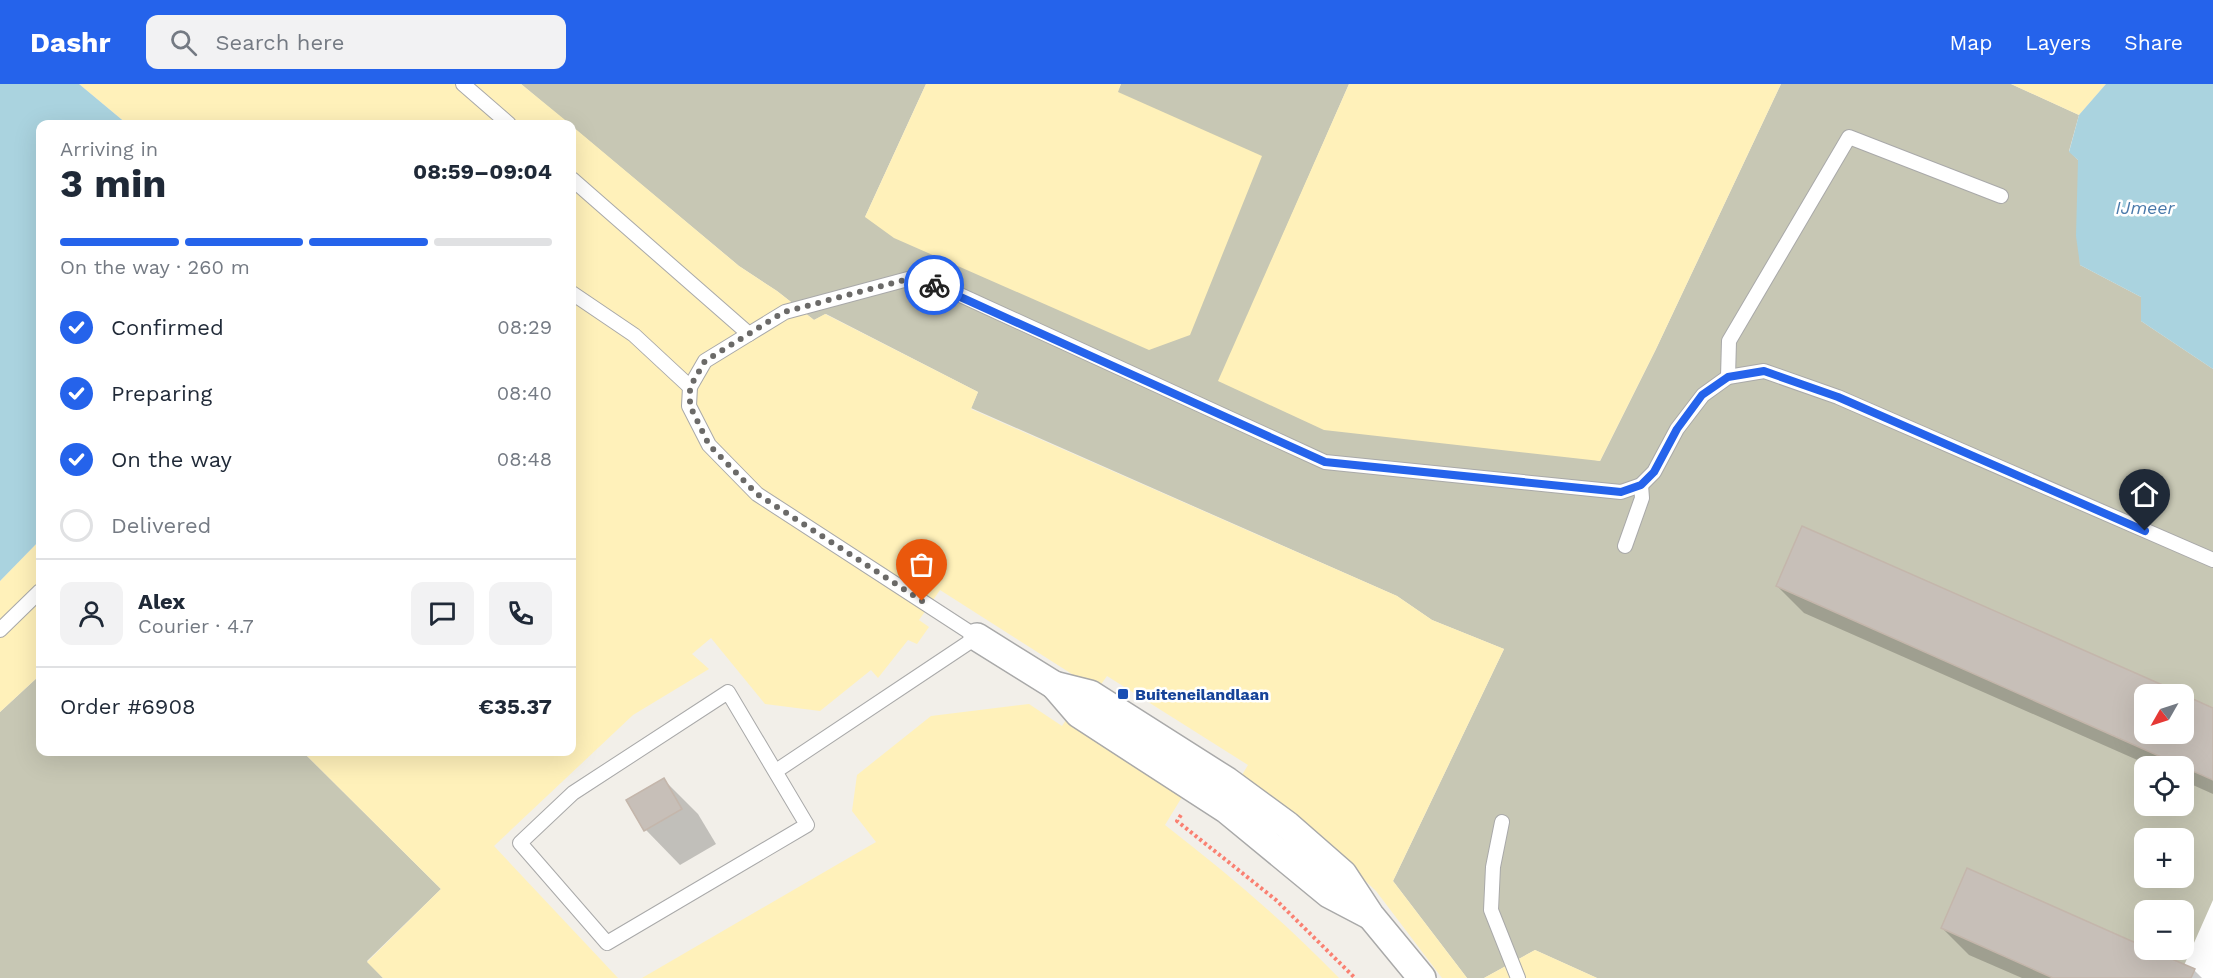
<!DOCTYPE html>
<html lang="en">
<head>
<meta charset="utf-8">
<style>
  :root { --surface:#fff; --page:#f2f2f3; --text:#1f2937; --muted:#747a83; --line:#e0e1e3; --accent:#2563eb }
  body { margin:0; font-family:"Work Sans",sans-serif; background:var(--page); color:var(--text); height:100vh; display:flex; flex-direction:column; font-size:22px; white-space:nowrap }
  * { box-sizing:border-box; margin:0 }
  p { font-size:20px; color:var(--muted) }
  .icon { flex:none; width:33px; height:33px; fill:none; stroke:currentColor; stroke-width:2; stroke-linecap:round; stroke-linejoin:round }
  .map { position:relative; flex:1; overflow:hidden }
  .drawer { position:absolute; left:36px; top:36px; width:540px; height:636px; display:flex; flex-direction:column; background:var(--surface); border-radius:12px; box-shadow:0 6px 24px #0002 }
  .drawer>* { flex:none }
  .needle { width:39px; rotate:231deg }
  .buttons { position:absolute; left:2134px; top:600px; display:grid; gap:12px }
  .buttons a { display:grid; place-items:center; width:60px; height:60px; border-radius:12px; background:var(--surface); box-shadow:0 6px 24px #0002; font-size:30px }
  .pin { position:absolute; display:grid; place-items:center; width:51px; height:51px; color:#fff; margin:-62px -26px; border-radius:50% 50% 50% 0; rotate:-45deg; box-shadow:0 0 6px #0007 }
  .pin .icon { rotate:45deg }
  .courier { position:absolute; display:grid; place-items:center; width:60px; height:60px; margin:-30px; border:4px solid #2563eb; border-radius:50%; background:#fff; color:#222; box-shadow:0 2px 8px #0007 }
  .overview em { font-style:normal; font-weight:700 }
  .overview div { display:flex; flex-direction:column-reverse }
  .overview { display:flex; align-items:center; justify-content:space-between; height:102px; padding:0 24px }
  h1 { font-size:39px; font-weight:700; line-height:45px }
  .bar { display:grid; grid-template-columns:repeat(4,1fr); gap:9px 6px; align-content:center; height:72px; padding:0 24px }
  .bar i { height:8px; border-radius:4px; background:var(--line) }
  .bar .on { background:var(--accent) }
  .bar p { grid-column:span 4 }
  .line { display:flex; align-items:center; gap:15px; padding:0 24px; border-top:2px solid var(--line) }
  .line div { flex:1 }
  .round { display:grid; place-items:center; flex:none; width:63px; height:63px; border-radius:12px; background:var(--page) }
  ol { padding:0 24px; list-style:none }
  li { display:flex; align-items:center; gap:18px; height:66px }
  li p { margin-inline-start:auto }
  li .icon { padding:6px; border-radius:50%; background:var(--accent); color:#fff; stroke-width:4 }
  li:last-child { color:var(--muted) }
  li i { width:33px; height:33px; border:3px solid var(--line); border-radius:50% }
  header { display:flex; align-items:center; gap:36px; box-sizing:border-box; height:84px; padding:0 30px; background:var(--accent); color:#fff }
  header strong { font-size:28px }
  nav { display:flex; gap:33px; margin-inline-start:auto; font-size:21px }
  .search { width:420px; height:54px; background:var(--page); display:flex; align-items:center; gap:15px; box-sizing:border-box; padding:0 21px; border-radius:12px; color:var(--muted); font-size:22px }
  .map>svg:first-child { display:block }
  .construction { fill:#c7c7b4; fill-rule:evenodd }
  .sand { fill:#fff1ba }
  .water { fill:#aad3df }
  .pier { fill:#fff }
  .shadow { fill:#0003 }
  .building { fill:#c7bfb8; stroke:#c4b6ab; stroke-width:1.5 }
  .lines { fill:none; stroke-linecap:round; stroke-linejoin:round }
  .lane-casing { stroke:#a9a9a9; stroke-width:16 }
  .street-casing { stroke:#a9a9a9; stroke-width:30 }
  .path { stroke:#fa8072; stroke-width:4; stroke-dasharray:3 3; stroke-linecap:butt }
  .lane { stroke:#fff; stroke-width:14 }
  .street { stroke:#fff; stroke-width:27 }
  .done { stroke:#6b6a68; stroke-width:6; stroke-dasharray:0 10.8 }
  .route { stroke:#2563eb; stroke-width:8 }
  .transit-dot { fill:#1a4fb4; stroke:#fff; stroke-width:2 }
  .labels { text-anchor:middle; dominant-baseline:central; stroke-width:5; stroke-linejoin:round; paint-order:stroke }
  .transit-label { font-size:16px; font-weight:bold; fill:#164399; stroke:#fff; text-anchor:start }
  .water-label { font-size:18px; font-style:italic; fill:#4a7aab; stroke:#fff }
</style>
</head>
<body>
<header>
<strong>Dashr</strong>
<div class="search"><svg class="icon" aria-label="search" viewBox="0 0 24 24"><circle cx="10" cy="10" r="6"/><path d="M15 15l6 6"/></svg>Search here</div>
<nav><a>Map</a><a>Layers</a><a>Share</a></nav>
</header>
<div class="map">
<svg width="2213" height="894" viewBox="0 0 2213 894">
  <rect width="100%" height="100%" fill="#f2efe9"/>
  <g class="construction">
    <path d="M521,0H926L865,133L1117,8L1121,0H1349L1219,297L1600,377L1656,265L1781,0H2011L2079,31L2069,67L2078,76L2080,181L2141,213V237L2213,285V894H1597L1535,866L1484,894H1467L1393,797L1504,565L1432,536L1397,512L971,324L978,308L826,230L814,236L777,207L739,182ZM2145,610H2184V650H2145ZM2145,682H2184V722H2145ZM2145,754H2184V794H2145ZM2145,826H2184V866H2145Z"/>
    <polygon points="40,591 40,668 303,668 441,805 367,877 383,894 0,894 0,628"/>
  </g>
  <g class="sand">
    <polygon points="79,0 521,0 570,40 127,40"/>
    <polygon points="926,0 1121,0 1118,8 1262,72 1190,251 1149,266 894,154 865,133"/>
    <polygon points="1349,0 1781,0 1656,265 1600,377 1324,346 1218,297"/>
    <polygon points="2011,0 2106,0 2079,31"/>
    <polygon points="572,42 739,182 777,207 814,236 825,230 978,308 971,325 1397,512 1432,536 1504,565 1393,797 1467,894 1442,894 1376,807 1336,769 1239,696 1248,681 1107,592 1097,606 940,506 919,536 929,543 917,560 908,556 878,594 871,586 820,627 765,620 711,554 692,570 709,585 633,631 494,762 618,894 383,894 367,878 441,805 303,668 572,668"/>
    <polygon points="40,456 40,591 0,628 0,497"/>
    <path d="M1029,620L1062,642L1068,633L1185,708L1165,741C1227,789 1285,838 1339,894H642L876,758L852,727L857,691L931,632Z"/>
    <polygon points="1535,866 1597,894 1484,894"/>
  </g>
  <g class="water">
    <polygon points="0,0 79,0 127,40 40,40 40,456 0,497"/>
    <polygon points="2106,0 2213,0 2213,285 2141,237 2141,213 2080,181 2076,152 2078,76 2069,68 2079,31"/>
  </g>
  <polygon class="pier" points="2213,816 2213,894 2178,894 2182,886"/>
  <g class="shadow">
    <polygon points="1803,444 2179,610 2145,610 2145,650 2184,650 2184,613 2213,626 2213,710 2184,697 2184,682 2151,682 1804,529 1777,502"/>
    <polygon points="664,696 698,730 716,760 680,781 646,746 628,716"/>
    <polygon points="1942,844 2145,864 2194,886 2202,894 2022,894 1969,871"/>
  </g>
  <g class="building">
    <polygon points="1802,442 2183,610 2145,610 2145,650 2184,650 2184,611 2213,624 2213,696 1776,502"/>
    <polygon points="664,694 682,725 644,747 626,716"/>
    <polygon points="1967,784 2145,863 2145,866 2151,866 2195,885 2191,894 2053,894 1941,844"/>
  </g>
  <g class="lines">
    <defs>
      <g id="lane">
        <polyline points="463,0 509,40"/>
        <polyline points="572,95 749,250 785,228 908,195 945,204 1325,378 1621,408 1641,401 1654,388 1677,345 1703,311 1728,293 1764,287 1838,313 2213,476"/>
        <polyline points="572,209 634,251 690,303"/>
        <polyline points="749,250 705,277 690,303 689,322 709,361 757,410 977,553 776,687"/>
        <polyline points="1728,293 1729,257 1849,53 2001,112"/>
        <polyline points="1625,462 1642,414 1641,401"/>
        <polyline points="0,546 40,507"/>
        <polygon points="728,608 807,741 607,859 520,759 573,709"/>
        <polyline points="1502,738 1493,783 1491,826 1518,894"/>
      </g>
      <g id="street">
        <polyline points="977,553 1054,601 1090,610 1227,697 1287,741 1343,790 1370,831 1422,894"/>
        <polyline points="1054,601 1079,630 1227,726 1329,810 1369,831"/>
      </g>
    </defs>
    <use href="#lane" class="lane-casing"/>
    <use href="#street" class="street-casing"/>
    <polyline class="path" points="1181,731 1177,737 1276,816 1355,894"/>
    <use href="#lane" class="lane"/>
    <use href="#street" class="street"/>
  </g>
  <g class="lines">
    <polyline class="done" points="922,517 757,410 709,361 690,322 690,303 705,277 784,228 908,195 934,201"/>
    <polyline class="route" points="934,201 1325,378 1621,408 1641,401 1654,388 1677,345 1702,311 1728,293 1764,287 1838,313 2145,447"/>
  </g>
  <rect class="transit-dot" x="1117" y="604" width="12" height="12" rx="3"/>
  <g class="labels">
    <g class="transit-label">
      <text x="1135" y="610">Buiteneilandlaan</text>
    </g>
    <g class="water-label">
      <text x="2145" y="123">IJmeer</text>
    </g>
  </g>
</svg>
<div class="buttons">
<a><svg class="needle" viewBox="-14 -14 28 28"><path d="M0-13l5 13h-10z" fill="#e53935"/><path d="M0 13l5-13h-10z" fill="#747a83"/></svg></a>
<a><svg class="icon" aria-label="locate" viewBox="0 0 24 24"><circle cx="12" cy="12" r="6"/><path d="M12 2v4M12 18v4M2 12h4M18 12h4"/></svg></a>
<a>+</a>
<a>−</a>
</div>
<div class="pin" style="left:922px;top:517px;background:#ea580c"><svg class="icon" aria-label="bag" viewBox="0 0 24 24"><path d="M5 8h14l-1 12H6zM9 8a3 3 0 0 1 6 0"/></svg></div>
<div class="pin" style="left:2145px;top:447px;background:#1f2937"><svg class="icon" aria-label="home" viewBox="0 0 24 24"><path d="M3 11l9-7 9 7M6 9v11h12V9"/></svg></div>
<div class="courier" style="left:934px;top:201px"><svg class="icon" aria-label="bike" viewBox="0 0 24 24"><circle cx="6" cy="16" r="4"/><circle cx="18" cy="16" r="4"/><path d="M6 16l4-8h5l3 8M10 8l3 8H6M13 5h3"/></svg></div>
<section class="drawer">
<div class="overview"><div><h1>3 min</h1><p>Arriving in</p></div><em>08:59–09:04</em></div>
<div class="bar"><i class="on"></i><i class="on"></i><i class="on"></i><i></i><p>On the way · 260 m</p></div>
<ol>
<li><svg class="icon" aria-label="check" viewBox="0 0 24 24"><path d="M5 12l5 5 9-10"/></svg>Confirmed<p>08:29</p></li>
<li><svg class="icon" aria-label="check" viewBox="0 0 24 24"><path d="M5 12l5 5 9-10"/></svg>Preparing<p>08:40</p></li>
<li><svg class="icon" aria-label="check" viewBox="0 0 24 24"><path d="M5 12l5 5 9-10"/></svg>On the way<p>08:48</p></li>
<li><i></i>Delivered</li>
</ol>
<div class="line" style="height:108px"><a class="round"><svg class="icon" aria-label="person" viewBox="0 0 24 24"><circle cx="12" cy="8" r="4"/><path d="M4 21q1-7 8-7t8 7"/></svg></a><div><b>Alex</b><p>Courier · 4.7</p></div><a class="round"><svg class="icon" aria-label="chat" viewBox="0 0 24 24"><path d="M4 5h16v11H9l-5 4z"/></svg></a><a class="round"><svg class="icon" aria-label="phone" viewBox="0 0 24 24"><path d="M5 4h4l2 5-3 2q2 4 5 5l2-3 5 2v4C11 20 4 13 5 4z"/></svg></a></div>
<div class="line" style="height:78px"><div>Order #6908</div><b>€35.37</b></div>
</section>
</div>
</body>
</html>
